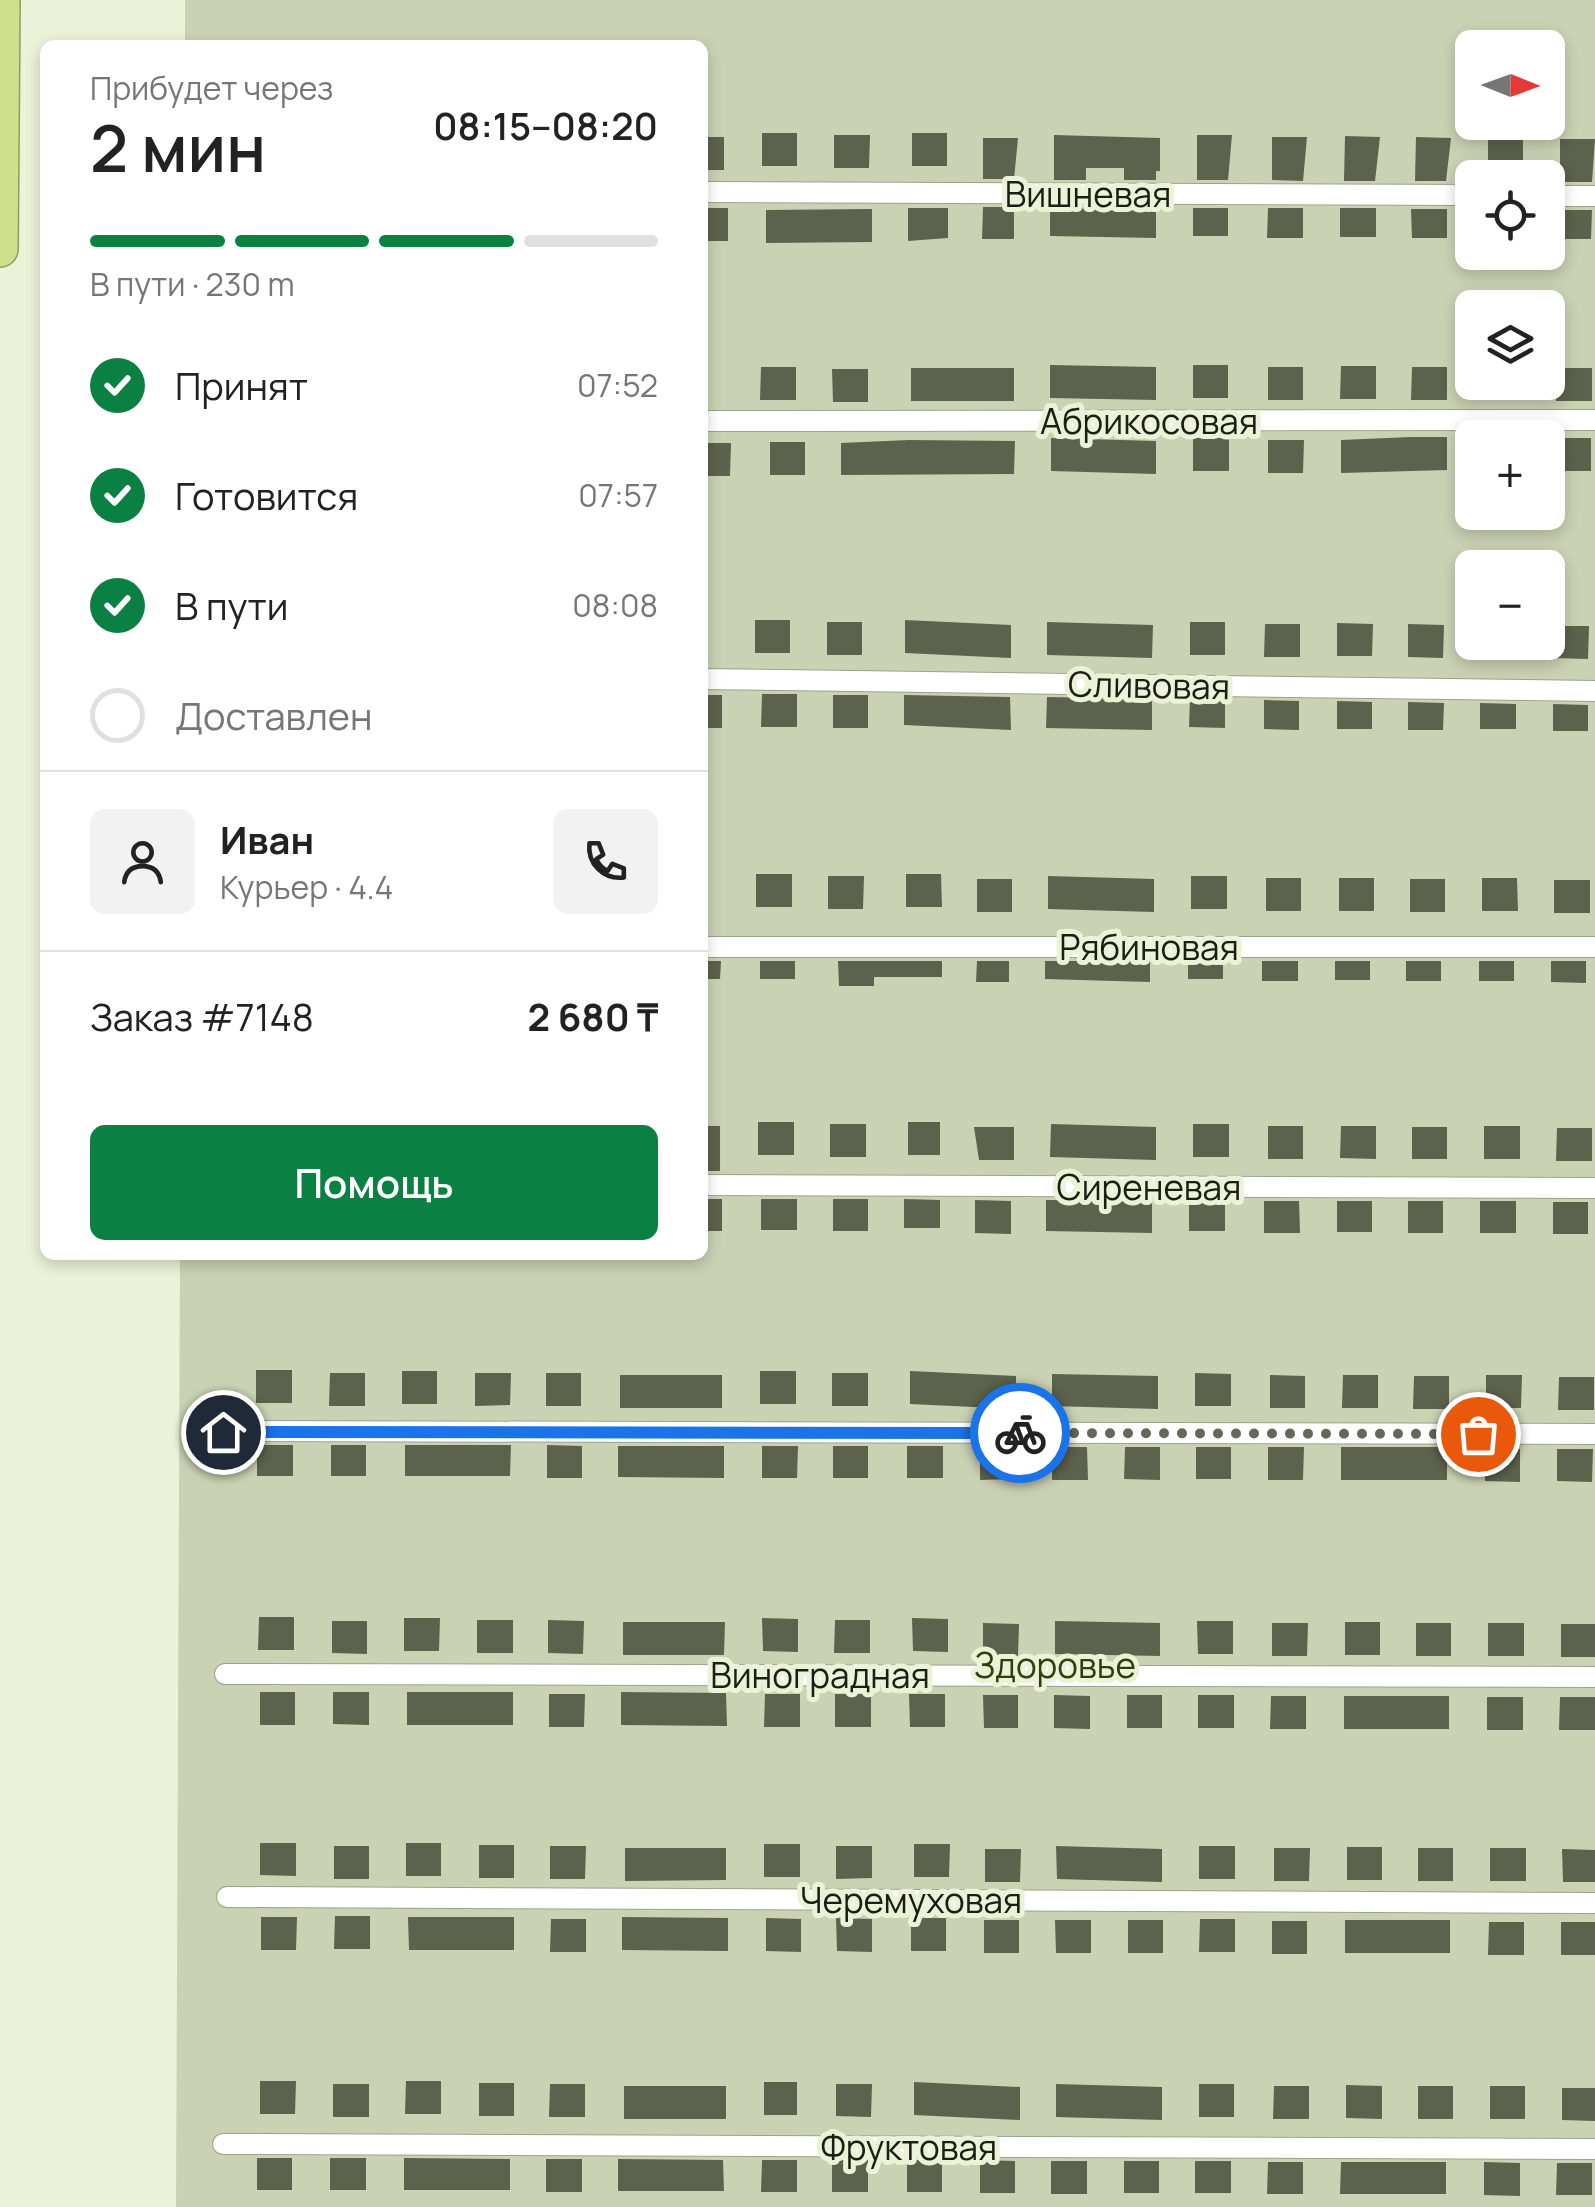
<!DOCTYPE html>
<html lang="ru">
<head>
<meta charset="utf-8">
<style>
  :root { --surface:#fff; --page:#f2f2f2; --text:#222; --muted:#767676; --line:#e0e0e0; --accent:#0b8043 }
  body { margin:0; font-family:Manrope,sans-serif; background:var(--page); color:var(--text); height:100vh; display:flex; flex-direction:column; font-size:38px; white-space:nowrap }
  * { box-sizing:border-box; margin:0 }
  p { font-size:32px; color:var(--muted) }
  .icon { flex:none; width:55px; height:55px; fill:none; stroke:currentColor; stroke-width:2; stroke-linecap:round; stroke-linejoin:round }
  .map { position:relative; flex:1; overflow:hidden }
  .drawer { position:absolute; left:40px; top:40px; width:668px; height:1220px; display:flex; flex-direction:column; background:var(--surface); border-radius:15px; box-shadow:0 5px 15px #0003 }
  .drawer>* { flex:none }
  .needle { width:65px; rotate:91deg }
  .controls { position:absolute; left:1455px; top:30px; display:grid; gap:20px }
  .controls a { display:grid; place-items:center; width:110px; height:110px; border-radius:15px; background:var(--surface); box-shadow:0 5px 15px #0003; font-size:50px }
  .pin { position:absolute; display:grid; place-items:center; width:85px; height:85px; color:#fff; margin:-42px; border:5px solid #fff; border-radius:50%; box-shadow:0 2px 10px #0007 }
  .courier { position:absolute; display:grid; place-items:center; width:100px; height:100px; margin:-50px; border:8px solid #1a73e8; border-radius:50%; background:#fff; color:#222; box-shadow:0 2px 12px #0007 }
  .head em { font-style:normal; font-weight:600 }
  .head div { display:flex; flex-direction:column-reverse }
  .head { display:flex; align-items:center; justify-content:space-between; height:170px; padding:0 50px }
  h1 { font-size:65px; font-weight:600; line-height:75px }
  .bar { display:grid; grid-template-columns:repeat(4,1fr); gap:15px 10px; align-content:center; height:120px; padding:0 50px }
  .bar i { height:12px; border-radius:8px; background:var(--line) }
  .bar .selected { background:var(--accent) }
  .bar p { grid-column:span 4 }
  .line { display:flex; align-items:center; gap:25px; padding:0 50px; border-top:2px solid var(--line) }
  .line div { flex:1 }
  .round { display:grid; place-items:center; flex:none; width:105px; height:105px; border-radius:15px; background:var(--page) }
  ol { padding:0 50px; list-style:none }
  li { display:flex; align-items:center; gap:30px; height:110px }
  li p { margin-inline-start:auto }
  li .icon { padding:10px; border-radius:50%; background:var(--accent); color:#fff; stroke-width:4 }
  li:last-child { color:var(--muted) }
  li i { width:55px; height:55px; border:5px solid var(--line); border-radius:50% }
  .button { display:flex; gap:20px; margin-top:auto; padding:20px 50px }
  .button a { flex:1; height:115px; border-radius:15px; background:var(--accent); color:#fff; font-size:40px; font-weight:600; line-height:115px; text-align:center }
  .map>svg:first-child { display:block }
  .green { fill:#cad2b4; fill-rule:evenodd }
  .building { fill:#5d624c }
  .lines { fill:none; stroke-linecap:round; stroke-linejoin:round }
  .street-casing { stroke:#9da28b; stroke-width:22 }
  .highway-casing { stroke:#909c62; stroke-width:38 }
  .street { stroke:#fff; stroke-width:20 }
  .highway { stroke:#cee08c; stroke-width:35 }
  .done { stroke:#646859; stroke-width:10; stroke-dasharray:0 18 }
  .route { stroke:#1a73e8; stroke-width:12 }
  .labels { text-anchor:middle; dominant-baseline:central; stroke-width:10; stroke-linejoin:round; paint-order:stroke }
  .street-label { font-size:35px; fill:#1c1e15; stroke:#ebf2d8 }
  .park-label { font-size:35px; fill:#343d0d; stroke:#ebf2d8 }
</style>
</head>
<body>
<div class="map">
<svg width="1595" height="2207" viewBox="0 0 1595 2207">
  <rect width="100%" height="100%" fill="#ebf2d8"/>
  <path class="green" d="M185,0H1595V2207H176L180,1255H702V45H185ZM1472,48H1548V122H1472ZM1472,178H1548V252H1472ZM1472,308H1548V382H1472ZM1472,438H1548V512H1472ZM1472,568H1548V642H1472Z"/>
  <g class="building">
    <rect x="762" y="133" width="35" height="33"/>
    <rect x="912" y="133" width="35" height="33"/>
    <polygon points="834,135 870,135 869,168 834,168"/>
    <polygon points="1054,135 1160,138 1160,171 1156,171 1156,180 1124,180 1124,168 1086,168 1086,180 1054,180"/>
    <polygon points="1197,135 1232,135 1228,180 1197,180"/>
    <polygon points="1345,136 1380,137 1375,181 1344,181"/>
    <rect x="702" y="137" width="22" height="33"/>
    <polygon points="1272,137 1307,137 1303,181 1272,180"/>
    <polygon points="1416,137 1451,138 1446,181 1415,181"/>
    <rect x="1488" y="137" width="35" height="33"/>
    <polygon points="983,138 1018,138 1014,179 983,179"/>
    <polygon points="1560,139 1595,139 1592,182 1560,182"/>
    <polygon points="983,207 1014,207 1014,239 982,239"/>
    <polygon points="1050,207 1156,208 1156,238 1050,236"/>
    <rect x="702" y="208" width="26" height="33"/>
    <polygon points="908,208 948,208 948,238 908,241"/>
    <rect x="1193" y="208" width="35" height="28"/>
    <polygon points="1268,208 1303,208 1303,238 1267,238"/>
    <rect x="1340" y="208" width="36" height="29"/>
    <polygon points="872,209 872,242 766,243 766,210"/>
    <polygon points="1411,209 1447,209 1447,238 1412,238"/>
    <polygon points="1556,210 1592,210 1591,239 1556,239"/>
    <polygon points="1050,365 1156,367 1156,400 1050,398"/>
    <rect x="1193" y="365" width="35" height="33"/>
    <polygon points="1341,366 1376,366 1376,399 1340,399"/>
    <polygon points="761,367 796,367 796,400 760,400"/>
    <rect x="1268" y="367" width="35" height="33"/>
    <polygon points="1412,367 1447,367 1447,400 1411,400"/>
    <rect x="911" y="368" width="103" height="33"/>
    <rect x="1556" y="368" width="36" height="33"/>
    <polygon points="832,369 868,369 868,402 833,402"/>
    <polygon points="1411,437 1447,437 1447,470 1341,473 1341,440"/>
    <polygon points="1051,438 1156,441 1156,474 1051,471"/>
    <rect x="1193" y="438" width="36" height="33"/>
    <rect x="1556" y="438" width="35" height="33"/>
    <polygon points="909,440 1015,441 1014,474 841,475 841,443"/>
    <polygon points="1268,440 1304,440 1303,473 1268,473"/>
    <rect x="770" y="442" width="35" height="33"/>
    <polygon points="702,443 731,443 730,476 702,476"/>
    <rect x="755" y="620" width="35" height="33"/>
    <polygon points="905,620 1011,625 1011,658 905,653"/>
    <rect x="827" y="622" width="35" height="33"/>
    <polygon points="1047,622 1153,625 1152,658 1047,655"/>
    <rect x="1190" y="622" width="35" height="33"/>
    <polygon points="1337,623 1373,624 1372,656 1337,656"/>
    <polygon points="1265,624 1300,624 1300,657 1264,657"/>
    <polygon points="1408,624 1444,625 1443,658 1408,657"/>
    <polygon points="1553,626 1589,626 1588,659 1553,658"/>
    <polygon points="762,694 797,694 797,727 761,727"/>
    <rect x="702" y="695" width="20" height="33"/>
    <rect x="833" y="695" width="35" height="33"/>
    <polygon points="904,695 1010,697 1011,730 904,725"/>
    <polygon points="1047,697 1152,699 1152,730 1046,728"/>
    <polygon points="1190,699 1225,700 1225,728 1189,727"/>
    <polygon points="1264,700 1299,701 1299,730 1264,729"/>
    <polygon points="1337,701 1372,702 1372,729 1337,729"/>
    <polygon points="1408,702 1444,703 1443,730 1408,730"/>
    <polygon points="1480,703 1516,704 1516,729 1480,729"/>
    <polygon points="1553,704 1588,705 1588,731 1553,731"/>
    <rect x="756" y="874" width="36" height="33"/>
    <polygon points="906,874 941,874 942,907 906,907"/>
    <polygon points="828,876 864,876 863,909 828,909"/>
    <polygon points="1048,876 1154,879 1154,912 1048,909"/>
    <rect x="1191" y="876" width="36" height="33"/>
    <rect x="1266" y="878" width="35" height="33"/>
    <rect x="1339" y="878" width="35" height="33"/>
    <polygon points="1482,878 1517,878 1518,911 1482,911"/>
    <rect x="977" y="879" width="35" height="33"/>
    <rect x="1410" y="879" width="35" height="33"/>
    <rect x="1554" y="880" width="36" height="33"/>
    <polygon points="702,961 721,961 720,979 702,979"/>
    <rect x="760" y="961" width="35" height="18"/>
    <polygon points="838,961 942,961 942,977 874,977 874,986 839,986"/>
    <polygon points="977,961 1009,961 1009,982 976,982"/>
    <polygon points="1045,961 1150,961 1150,982 1045,979"/>
    <rect x="1188" y="961" width="35" height="18"/>
    <rect x="1262" y="961" width="36" height="20"/>
    <rect x="1335" y="961" width="35" height="19"/>
    <rect x="1406" y="961" width="35" height="20"/>
    <rect x="1479" y="961" width="35" height="20"/>
    <polygon points="1551,961 1586,961 1586,983 1551,982"/>
    <rect x="758" y="1122" width="36" height="33"/>
    <rect x="908" y="1122" width="32" height="33"/>
    <rect x="830" y="1124" width="36" height="33"/>
    <polygon points="1051,1124 1156,1127 1156,1160 1050,1157"/>
    <rect x="1193" y="1124" width="36" height="33"/>
    <rect x="702" y="1126" width="18" height="45"/>
    <rect x="1268" y="1126" width="35" height="33"/>
    <polygon points="1341,1126 1376,1126 1376,1159 1340,1158"/>
    <rect x="1484" y="1126" width="36" height="33"/>
    <polygon points="974,1127 1014,1127 1014,1160 979,1160"/>
    <rect x="1412" y="1127" width="35" height="32"/>
    <polygon points="1557,1128 1592,1128 1592,1161 1556,1161"/>
    <rect x="702" y="1199" width="20" height="32"/>
    <rect x="761" y="1199" width="36" height="31"/>
    <rect x="833" y="1199" width="35" height="32"/>
    <polygon points="904,1199 940,1200 940,1228 904,1228"/>
    <polygon points="975,1200 1011,1201 1011,1234 975,1233"/>
    <polygon points="1046,1200 1152,1200 1152,1233 1046,1231"/>
    <rect x="1189" y="1200" width="36" height="31"/>
    <polygon points="1264,1201 1299,1201 1300,1233 1264,1233"/>
    <rect x="1337" y="1201" width="35" height="31"/>
    <rect x="1408" y="1201" width="35" height="32"/>
    <rect x="1480" y="1201" width="36" height="32"/>
    <rect x="1553" y="1202" width="35" height="32"/>
    <rect x="256" y="1370" width="36" height="33"/>
    <rect x="402" y="1371" width="35" height="33"/>
    <rect x="760" y="1371" width="36" height="33"/>
    <polygon points="910,1371 1016,1376 1016,1409 910,1404"/>
    <polygon points="330,1373 365,1373 365,1406 329,1406"/>
    <polygon points="475,1373 511,1373 510,1405 475,1406"/>
    <rect x="546" y="1373" width="35" height="33"/>
    <rect x="832" y="1373" width="36" height="33"/>
    <polygon points="1195,1373 1231,1374 1231,1406 1195,1406"/>
    <polygon points="1052,1374 1158,1376 1158,1409 1052,1406"/>
    <rect x="620" y="1375" width="102" height="33"/>
    <polygon points="1270,1375 1305,1376 1305,1408 1270,1408"/>
    <polygon points="1343,1375 1378,1375 1378,1408 1342,1408"/>
    <polygon points="1486,1375 1522,1375 1521,1408 1486,1408"/>
    <polygon points="1414,1376 1449,1376 1449,1409 1413,1409"/>
    <polygon points="1559,1377 1594,1377 1594,1410 1558,1410"/>
    <rect x="257" y="1445" width="36" height="31"/>
    <rect x="331" y="1445" width="35" height="31"/>
    <polygon points="405,1445 511,1445 510,1476 405,1476"/>
    <polygon points="547,1445 582,1446 582,1478 547,1478"/>
    <polygon points="618,1446 724,1446 724,1478 618,1477"/>
    <polygon points="762,1446 798,1446 797,1478 762,1478"/>
    <rect x="833" y="1446" width="35" height="32"/>
    <rect x="907" y="1446" width="36" height="32"/>
    <polygon points="980,1447 1016,1447 1016,1479 980,1480"/>
    <polygon points="1052,1447 1087,1447 1088,1480 1052,1480"/>
    <polygon points="1125,1447 1160,1447 1160,1480 1124,1479"/>
    <rect x="1196" y="1447" width="35" height="32"/>
    <polygon points="1268,1447 1304,1447 1303,1480 1268,1480"/>
    <rect x="1341" y="1447" width="106" height="33"/>
    <polygon points="1485,1449 1520,1449 1520,1482 1485,1481"/>
    <polygon points="1557,1449 1593,1449 1592,1482 1557,1481"/>
    <polygon points="259,1617 294,1617 294,1650 258,1650"/>
    <polygon points="404,1618 440,1618 439,1651 404,1651"/>
    <polygon points="762,1618 798,1619 798,1652 763,1651"/>
    <polygon points="912,1618 948,1619 948,1652 913,1651"/>
    <rect x="477" y="1620" width="36" height="33"/>
    <polygon points="548,1620 584,1621 583,1654 548,1653"/>
    <polygon points="835,1620 870,1620 870,1653 834,1653"/>
    <polygon points="332,1621 367,1621 367,1654 332,1653"/>
    <polygon points="1055,1621 1160,1623 1160,1656 1055,1654"/>
    <polygon points="1197,1621 1233,1621 1233,1654 1198,1654"/>
    <polygon points="623,1622 725,1622 724,1655 623,1655"/>
    <rect x="1345" y="1622" width="35" height="33"/>
    <polygon points="983,1623 1019,1624 1018,1657 983,1656"/>
    <polygon points="1272,1623 1308,1623 1307,1656 1272,1656"/>
    <rect x="1416" y="1623" width="35" height="33"/>
    <rect x="1488" y="1623" width="36" height="33"/>
    <rect x="1561" y="1624" width="34" height="33"/>
    <rect x="260" y="1692" width="35" height="33"/>
    <polygon points="333,1692 369,1692 369,1725 333,1724"/>
    <rect x="407" y="1692" width="106" height="33"/>
    <polygon points="621,1692 726,1693 727,1726 621,1725"/>
    <polygon points="549,1694 585,1694 584,1727 549,1727"/>
    <polygon points="765,1694 800,1694 800,1727 764,1727"/>
    <rect x="835" y="1694" width="36" height="33"/>
    <polygon points="909,1694 945,1694 945,1727 910,1727"/>
    <polygon points="983,1695 1018,1695 1018,1728 984,1728"/>
    <polygon points="1054,1695 1090,1696 1090,1729 1054,1728"/>
    <rect x="1127" y="1695" width="35" height="33"/>
    <rect x="1198" y="1695" width="36" height="33"/>
    <polygon points="1271,1696 1306,1696 1306,1729 1270,1729"/>
    <rect x="1344" y="1696" width="105" height="33"/>
    <rect x="1487" y="1697" width="36" height="33"/>
    <polygon points="1560,1697 1595,1697 1595,1730 1559,1730"/>
    <polygon points="260,1843 296,1843 296,1876 260,1875"/>
    <rect x="406" y="1843" width="35" height="33"/>
    <rect x="764" y="1844" width="36" height="33"/>
    <polygon points="914,1844 950,1844 949,1877 914,1877"/>
    <rect x="479" y="1845" width="35" height="33"/>
    <rect x="334" y="1846" width="35" height="33"/>
    <polygon points="550,1846 586,1846 585,1879 550,1879"/>
    <polygon points="836,1846 872,1846 872,1878 836,1879"/>
    <polygon points="1056,1846 1162,1849 1162,1882 1057,1879"/>
    <rect x="1199" y="1846" width="36" height="33"/>
    <rect x="1347" y="1847" width="35" height="33"/>
    <polygon points="625,1848 726,1848 726,1880 625,1881"/>
    <polygon points="1274,1848 1310,1848 1309,1881 1274,1881"/>
    <rect x="1418" y="1848" width="35" height="33"/>
    <rect x="1490" y="1848" width="36" height="33"/>
    <polygon points="985,1849 1021,1849 1020,1882 985,1882"/>
    <polygon points="1562,1849 1595,1850 1595,1882 1563,1882"/>
    <polygon points="335,1916 370,1916 370,1949 334,1949"/>
    <polygon points="261,1917 297,1917 296,1950 261,1950"/>
    <polygon points="408,1917 514,1917 514,1950 409,1950"/>
    <polygon points="622,1917 728,1918 728,1951 622,1950"/>
    <polygon points="766,1918 801,1919 801,1952 766,1951"/>
    <polygon points="836,1918 872,1919 872,1952 837,1951"/>
    <rect x="911" y="1918" width="35" height="33"/>
    <polygon points="551,1919 586,1919 586,1952 550,1952"/>
    <polygon points="1200,1919 1235,1919 1235,1952 1199,1952"/>
    <rect x="984" y="1920" width="35" height="33"/>
    <polygon points="1055,1920 1091,1920 1091,1953 1056,1953"/>
    <rect x="1128" y="1920" width="35" height="33"/>
    <rect x="1345" y="1920" width="105" height="33"/>
    <rect x="1272" y="1921" width="35" height="33"/>
    <polygon points="1489,1922 1524,1922 1524,1955 1488,1955"/>
    <rect x="1561" y="1922" width="34" height="33"/>
    <polygon points="260,2081 296,2081 295,2114 260,2114"/>
    <polygon points="406,2081 441,2081 441,2114 405,2114"/>
    <rect x="764" y="2082" width="33" height="33"/>
    <polygon points="914,2082 1020,2087 1020,2120 914,2115"/>
    <rect x="479" y="2083" width="35" height="33"/>
    <rect x="333" y="2084" width="36" height="33"/>
    <polygon points="550,2084 585,2084 585,2117 549,2117"/>
    <polygon points="836,2084 872,2084 871,2117 836,2116"/>
    <polygon points="1056,2084 1162,2087 1162,2120 1056,2117"/>
    <rect x="1199" y="2084" width="35" height="33"/>
    <polygon points="1346,2085 1382,2086 1382,2119 1346,2118"/>
    <rect x="624" y="2086" width="102" height="33"/>
    <polygon points="1274,2086 1309,2086 1309,2119 1273,2119"/>
    <rect x="1418" y="2086" width="35" height="33"/>
    <rect x="1490" y="2086" width="35" height="33"/>
    <polygon points="1562,2088 1595,2088 1595,2121 1562,2120"/>
    <rect x="257" y="2158" width="35" height="32"/>
    <rect x="330" y="2158" width="36" height="32"/>
    <polygon points="404,2158 510,2159 510,2190 404,2190"/>
    <rect x="546" y="2159" width="36" height="33"/>
    <polygon points="618,2159 723,2160 724,2191 618,2191"/>
    <polygon points="762,2160 797,2160 797,2192 761,2192"/>
    <rect x="832" y="2160" width="36" height="32"/>
    <rect x="907" y="2160" width="35" height="32"/>
    <polygon points="980,2160 1015,2161 1015,2193 980,2193"/>
    <rect x="1051" y="2161" width="36" height="33"/>
    <rect x="1124" y="2161" width="35" height="32"/>
    <rect x="1195" y="2161" width="36" height="32"/>
    <polygon points="1268,2162 1303,2162 1303,2194 1267,2194"/>
    <polygon points="1341,2162 1446,2162 1446,2194 1340,2194"/>
    <polygon points="1484,2162 1520,2163 1520,2196 1484,2195"/>
    <polygon points="1557,2163 1592,2163 1592,2195 1556,2195"/>
  </g>
  <g class="lines">
    <defs>
      <g id="street">
        <polyline points="702,192 1472,195"/>
        <polyline points="1548,196 1595,196"/>
        <polyline points="702,421 1595,420"/>
        <polyline points="702,679 1595,691"/>
        <polyline points="702,947 1595,947"/>
        <polyline points="702,1185 1595,1188"/>
        <polyline points="223,1431 1595,1434"/>
        <polyline points="225,1674 1595,1677"/>
        <polyline points="227,1897 1595,1903"/>
        <polyline points="223,2144 1595,2149"/>
      </g>
      <polyline id="highway" points="0,249 2,0"/>
    </defs>
    <use href="#street" class="street-casing"/>
    <use href="#highway" class="highway-casing"/>
    <use href="#street" class="street"/>
    <use href="#highway" class="highway"/>
  </g>
  <g class="lines">
    <polyline class="done" points="1020,1433 1478,1434"/>
    <polyline class="route" points="223,1432 1020,1433"/>
  </g>
  <g class="labels">
    <g class="street-label">
      <text x="1088" y="194">Вишневая</text>
      <text x="1149" y="421">Абрикосовая</text>
      <text transform="translate(1149 685) rotate(1)">Сливовая</text>
      <text x="1149" y="947">Рябиновая</text>
      <text x="1149" y="1187">Сиреневая</text>
      <text x="820" y="1675">Виноградная</text>
      <text x="911" y="1900">Черемуховая</text>
      <text x="909" y="2147">Фруктовая</text>
    </g>
    <g class="park-label">
      <text x="1055" y="1665">Здоровье</text>
    </g>
  </g>
</svg>
<div class="controls">
<a><svg class="needle" viewBox="-14 -14 28 28"><path d="M0-13l5 13h-10z" fill="#e53935"/><path d="M0 13l5-13h-10z" fill="#767676"/></svg></a>
<a><svg class="icon" aria-label="locate" viewBox="0 0 24 24"><circle cx="12" cy="12" r="6"/><path d="M12 2v4M12 18v4M2 12h4M18 12h4"/></svg></a>
<a><svg class="icon" aria-label="layers" viewBox="0 0 24 24"><path d="M12 4l9 5-9 5-9-5zM3 14l9 5 9-5"/></svg></a>
<a>+</a>
<a>−</a>
</div>
<div class="pin" style="left:1478px;top:1434px;background:#ea580c"><svg class="icon" aria-label="bag" viewBox="0 0 24 24"><path d="M5 8h14l-1 12H6zM9 8a3 3 0 0 1 6 0"/></svg></div>
<div class="pin" style="left:223px;top:1432px;background:#1f2937"><svg class="icon" aria-label="home" viewBox="0 0 24 24"><path d="M3 11l9-7 9 7M6 9v11h12V9"/></svg></div>
<div class="courier" style="left:1020px;top:1433px"><svg class="icon" aria-label="bike" viewBox="0 0 24 24"><circle cx="6" cy="16" r="4"/><circle cx="18" cy="16" r="4"/><path d="M6 16l4-8h5l3 8M10 8l3 8H6M13 5h3"/></svg></div>
<section class="drawer">
<div class="head"><div><h1>2 мин</h1><p>Прибудет через</p></div><em>08:15–08:20</em></div>
<div class="bar"><i class="selected"></i><i class="selected"></i><i class="selected"></i><i></i><p>В пути · 230 m</p></div>
<ol>
<li><svg class="icon" aria-label="check" viewBox="0 0 24 24"><path d="M5 12l5 5 9-10"/></svg>Принят<p>07:52</p></li>
<li><svg class="icon" aria-label="check" viewBox="0 0 24 24"><path d="M5 12l5 5 9-10"/></svg>Готовится<p>07:57</p></li>
<li><svg class="icon" aria-label="check" viewBox="0 0 24 24"><path d="M5 12l5 5 9-10"/></svg>В пути<p>08:08</p></li>
<li><i></i>Доставлен</li>
</ol>
<div class="line" style="height:180px"><a class="round"><svg class="icon" aria-label="person" viewBox="0 0 24 24"><circle cx="12" cy="8" r="4"/><path d="M4 21q1-7 8-7t8 7"/></svg></a><div><b>Иван</b><p>Курьер · 4.4</p></div><a class="round"><svg class="icon" aria-label="phone" viewBox="0 0 24 24"><path d="M5 4h4l2 5-3 2q2 4 5 5l2-3 5 2v4C11 20 4 13 5 4z"/></svg></a></div>
<div class="line" style="height:130px"><div>Заказ #7148</div><b>2 680 ₸</b></div>
<div class="button"><a>Помощь</a></div>
</section>
</div>
</body>
</html>
